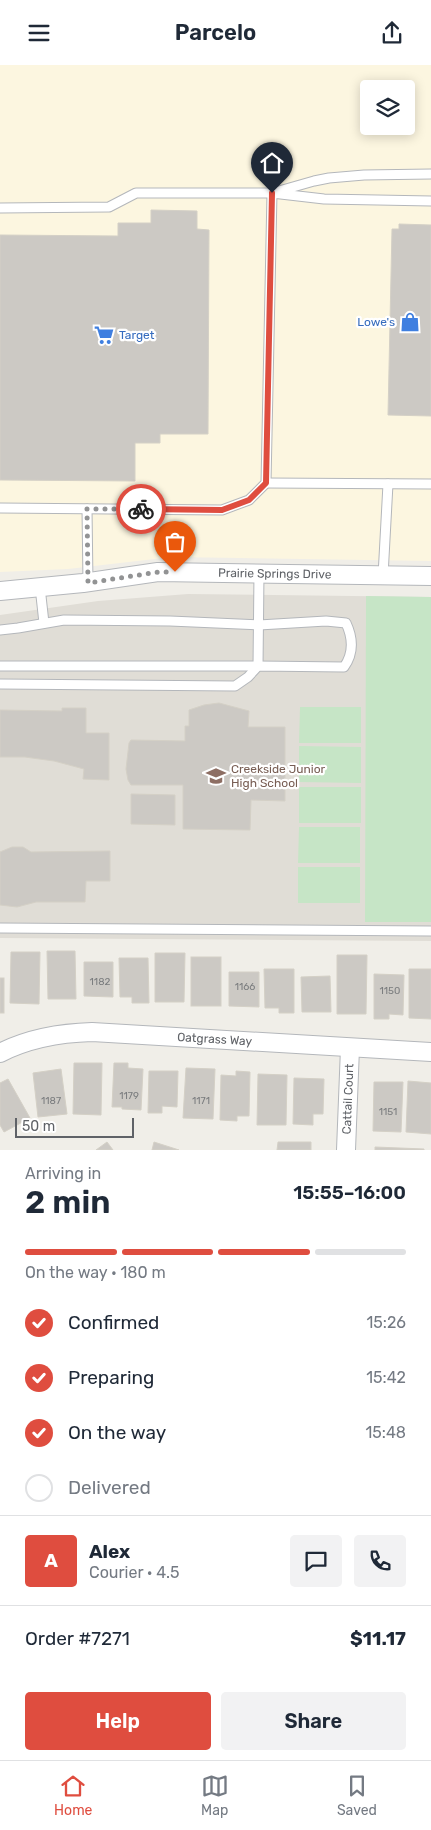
<!DOCTYPE html>
<html lang="en">
<head>
<meta charset="utf-8">
<style>
  :root { --surface:#fff; --page:#f2f2f3; --text:#1f2937; --muted:#747a83; --line:#e0e1e3; --accent:#df4d3f }
  body { margin:0; font-family:Rubik,sans-serif; background:var(--page); color:var(--text); height:100vh; display:flex; flex-direction:column; font-size:19px; white-space:nowrap }
  * { box-sizing:border-box; margin:0 }
  p { font-size:16px; color:var(--muted) }
  .icon { flex:none; width:28px; height:28px; fill:none; stroke:currentColor; stroke-width:2; stroke-linecap:round; stroke-linejoin:round }
  .map { position:relative; height:1085px; overflow:hidden }
  .details { display:flex; flex-direction:column; background:var(--surface); flex:1 }
  .details>* { flex:none }
  .buttons { position:absolute; left:360px; top:15px; display:grid; gap:10px }
  .buttons a { display:grid; place-items:center; width:55px; height:55px; border-radius:5px; background:var(--surface); box-shadow:0 2px 12px #0003; font-size:25px }
  .scale { position:absolute; left:15px; bottom:12px; width:119px; box-sizing:border-box; padding-left:5px; border:2px solid #5f6267; border-top:0; font-size:14px; line-height:18px; white-space:nowrap; color:#5f6267; -webkit-text-stroke:4px #fff; paint-order:stroke }
  .pin { position:absolute; display:grid; place-items:center; width:42px; height:42px; color:#fff; margin:-51px -21px; border-radius:50% 50% 50% 0; rotate:-45deg; box-shadow:0 0 5px #0007 }
  .pin .icon { rotate:45deg }
  .courier { position:absolute; display:grid; place-items:center; width:50px; height:50px; margin:-25px; border:4px solid #df4d3f; border-radius:50%; background:#fff; color:#222; box-shadow:0 1px 6px #0007 }
  .summary em { font-style:normal; font-weight:600 }
  .summary div { display:flex; flex-direction:column-reverse }
  .summary { display:flex; align-items:center; justify-content:space-between; height:85px; padding:0 25px }
  h1 { font-size:32px; font-weight:600; line-height:38px }
  .bar { display:grid; grid-template-columns:repeat(4,1fr); gap:8px 5px; align-content:center; height:60px; padding:0 25px }
  .bar i { height:6px; border-radius:4px; background:var(--line) }
  .bar .current { background:var(--accent) }
  .bar p { grid-column:span 4 }
  .line { display:flex; align-items:center; gap:12px; padding:0 25px; border-top:1px solid var(--line) }
  .line div { flex:1 }
  .round { display:grid; place-items:center; flex:none; width:52px; height:52px; border-radius:5px; background:var(--page) }
  ol { padding:0 25px; list-style:none }
  li { display:flex; align-items:center; gap:15px; height:55px }
  li p { margin-inline-start:auto }
  li .icon { padding:5px; border-radius:50%; background:var(--accent); color:#fff; stroke-width:4 }
  li:last-child { color:var(--muted) }
  li i { width:28px; height:28px; border:2px solid var(--line); border-radius:50% }
  .action { display:flex; gap:10px; margin-top:auto; padding:10px 25px }
  .action a { flex:1; height:58px; border-radius:5px; background:var(--accent); color:#fff; font-size:20px; font-weight:600; line-height:58px; text-align:center }
  .action a+a { background:var(--page); color:var(--text) }
  header { display:flex; justify-content:space-between; align-items:center; height:65px; padding:0 25px; background:var(--surface); font-size:22px; font-weight:600 }
  .tab-bar { display:flex; justify-content:space-around; align-items:center; height:70px; border-top:1px solid var(--line); background:var(--surface); font-size:14px; color:var(--muted) }
  .tab-bar a { display:grid; justify-items:center; gap:2px }
  .tab-bar .current { color:var(--accent) }
  .map>svg:first-child { display:block }
  .commercial { fill:#fcf6e0; fill-rule:evenodd }
  .education { fill:#e0ddd6 }
  .grass { fill:#c6e5c6 }
  .building { fill:#ccc9c4; stroke:#d4d0c6 }
  .lines { fill:none; stroke-linecap:round; stroke-linejoin:round }
  .lane-casing { stroke:#b4b7bb; stroke-width:11 }
  .street-casing { stroke:#b4b7bb; stroke-width:20 }
  .lane { stroke:#fff; stroke-width:9 }
  .street { stroke:#fff; stroke-width:18 }
  .done { stroke:#929394; stroke-width:5; stroke-dasharray:0 9 }
  .route { stroke:#df4d3f; stroke-width:6 }
  .labels { text-anchor:middle; dominant-baseline:central; stroke-width:4.5; stroke-linejoin:round; paint-order:stroke }
  .number-label { font-size:10px; fill:#7a7c7e }
  .shop-label { font-size:12px; fill:#366cbe; stroke:#fff; text-anchor:end }
  .street-label { font-size:12px; fill:#5f6267; stroke:#fff }
  .education-label { font-size:12px; fill:#785e54; stroke:#fff; text-anchor:start }
</style>
</head>
<body>
<header><svg class="icon" aria-label="menu" viewBox="0 0 24 24"><path d="M4 6h16M4 12h16M4 18h16"/></svg>Parcelo<svg class="icon" aria-label="share" viewBox="0 0 24 24"><path d="M12 15V3M7 8l5-5 5 5M5 13v7h14v-7"/></svg></header>
<div class="map">
<svg width="431" height="1085" viewBox="0 0 431 1085">
  <rect width="100%" height="100%" fill="#f0eee8"/>
  <path class="commercial" d="M0,0H431V496L172,492L68,504L0,507ZM369,24H406V61H369Z"/>
  <polygon class="education" points="188,529 431,532 431,876 0,873 0,550 98,536"/>
  <g class="grass">
    <polygon points="366,531 431,532 431,857 365,857"/>
    <polygon points="300,642 361,642 361,678 299,678"/>
    <polygon points="299,681 361,682 361,718 299,717"/>
    <rect x="299" y="722" width="62" height="36"/>
    <polygon points="299,762 360,762 360,798 298,798"/>
    <rect x="298" y="802" width="62" height="36"/>
  </g>
  <g class="building">
    <polygon points="151,145 197,146 197,164 209,165 208,369 160,369 160,378 135,378 135,416 0,415 0,170 118,171 118,158 151,158"/>
    <polygon points="399,159 431,160 431,351 388,350 392,164 399,164"/>
    <polygon points="219,638 249,646 248,662 285,662 285,736 251,735 250,765 183,764 183,720 131,720 128,715 126,704 129,678 131,675 185,676 185,661 189,661 189,645 204,640"/>
    <polygon points="62,643 86,643 86,668 109,668 109,715 83,714 84,704 54,696 25,692 0,692 0,645 62,646"/>
    <polygon points="131,729 175,730 175,760 131,759"/>
    <polygon points="12,782 23,782 31,787 110,786 110,816 86,816 85,837 36,837 17,842 0,840 0,787"/>
    <polygon points="47,886 75,886 76,934 48,934"/>
    <polygon points="11,887 40,887 39,939 10,938"/>
    <polygon points="155,888 185,888 184,937 155,937"/>
    <polygon points="337,890 367,890 366,949 337,949"/>
    <rect x="191" y="892" width="30" height="49"/>
    <polygon points="119,893 148,893 149,938 132,938 132,932 120,932"/>
    <polygon points="84,897 113,897 113,932 84,931"/>
    <polygon points="264,904 294,904 294,948 279,948 279,943 265,943"/>
    <polygon points="409,904 431,904 431,954 409,953"/>
    <polygon points="229,907 259,907 259,942 229,941"/>
    <polygon points="374,909 404,910 403,950 389,949 389,954 374,954"/>
    <polygon points="330,911 331,947 302,947 301,912"/>
    <rect x="0" y="913" width="4" height="35"/>
    <polygon points="74,998 102,998 101,1050 73,1049"/>
    <polygon points="114,998 128,998 128,1003 143,1004 141,1045 122,1044 122,1042 112,1042"/>
    <polygon points="186,1003 215,1004 213,1054 183,1053"/>
    <polygon points="61,1004 67,1049 38,1052 33,1008"/>
    <polygon points="149,1006 178,1006 177,1042 162,1041 162,1048 148,1048"/>
    <polygon points="236,1006 250,1007 249,1051 237,1051 237,1056 220,1055 221,1010 236,1011"/>
    <polygon points="258,1009 287,1010 286,1060 257,1060"/>
    <polygon points="294,1013 324,1014 323,1049 313,1049 313,1060 293,1059"/>
    <polygon points="8,1014 30,1053 4,1067 0,1060 0,1018"/>
    <polygon points="408,1016 431,1018 431,1069 406,1067"/>
    <polygon points="374,1017 403,1017 401,1067 373,1066"/>
    <polygon points="107,1077 113,1085 96,1085"/>
    <polygon points="154,1077 179,1085 152,1085"/>
    <polygon points="278,1077 311,1077 311,1085 277,1085"/>
    <polygon points="375,1082 424,1084 424,1085 375,1085"/>
  </g>
  <g class="lines">
    <defs>
      <g id="lane">
        <polyline points="0,143 109,142 136,128 272,128 314,116 329,113 364,110 431,109"/>
        <polyline points="266,418 431,419"/>
        <polyline points="0,443 222,445 249,435 266,418 272,128 324,134 431,136"/>
        <polyline points="87,444 88,518"/>
        <polyline points="383,511 388,419"/>
        <polyline points="40,522 44,558"/>
        <path d="M0,565L18,563L64,555L170,556L259,560L326,556L346,558C353,573 354,588 344,602L258,601L248,612L235,621L0,619"/>
        <polyline points="0,601 258,601 259,508"/>
        <polyline points="0,863 431,866"/>
      </g>
      <g id="street">
        <path id="s1" d="M0,526L83,518L158,507L431,511"/>
        <path id="s2" d="M0,988C29,973 60,968 92,967L431,987"/>
        <path id="s3" d="M346,1085L350,983"/>
      </g>
    </defs>
    <use href="#lane" class="lane-casing"/>
    <use href="#street" class="street-casing"/>
    <use href="#lane" class="lane"/>
    <use href="#street" class="street"/>
  </g>
  <g class="lines">
    <polyline class="done" points="141,444 87,444 88,518 158,507 175,507"/>
    <polyline class="route" points="141,444 222,445 249,435 266,418 272,128"/>
  </g>
  <defs>
    <symbol id="shop-bare" viewBox="-9 -9 18 18"><path d="M-5-2.5h2.3a2.7 3.5 0 0 1 5.4 0H5L5.5 6h-11ZM-1.5-2.5h3a1.5 2.3 0 0 0-3 0Z" fill="#3f7fe0" stroke="#fff" stroke-width="2.5" paint-order="stroke"/></symbol>
    <symbol id="supermarket-bare" viewBox="-9 -9 18 18"><path d="M-6-5.5h2.5l.6 2H6L4.5 2H-2.5L-4.4-4H-6ZM-1.5 3.2a1.3 1.3 0 1 0 .1 0ZM3 3.2a1.3 1.3 0 1 0 .1 0Z" fill="#3f7fe0" stroke="#fff" stroke-width="2.5" paint-order="stroke"/></symbol>
    <symbol id="school-bare" viewBox="-9 -9 18 18"><path d="M0-5L7-2L0 1L-7-2ZM-4 1L0 2.5L4 1V4Q0 6-4 4Z" fill="#8d6e63" stroke="#fff" stroke-width="2.5" paint-order="stroke"/></symbol>
  </defs>
  <g fill-rule="evenodd">
    <use href="#shop-bare" x="396" y="243" width="28" height="28"/>
    <use href="#supermarket-bare" x="90" y="256" width="28" height="28"/>
    <use href="#school-bare" x="202" y="697" width="28" height="28"/>
  </g>
  <g class="labels">
    <g class="number-label">
      <text x="100" y="917">1182</text>
      <text x="245" y="922">1166</text>
      <text x="390" y="926">1150</text>
      <text x="129" y="1031">1179</text>
      <text x="51" y="1036">1187</text>
      <text x="201" y="1036">1171</text>
      <text x="388" y="1047">1151</text>
    </g>
    <g class="shop-label">
      <text x="395" y="257">Lowe's</text>
      <text x="119" y="270" text-anchor="start">Target</text>
    </g>
    <g class="street-label">
      <text stroke="none"><textPath href="#s1" startOffset="276">Prairie Springs Drive</textPath></text>
      <text stroke="none"><textPath href="#s2" startOffset="218">Oatgrass Way</textPath></text>
      <text stroke="none"><textPath href="#s3" startOffset="51">Cattail Court</textPath></text>
    </g>
    <g class="education-label">
      <text x="231" y="704">Creekside Junior<tspan x="231" dy="14">High School</tspan></text>
    </g>
  </g>
</svg>
<div class="buttons">
<a><svg class="icon" aria-label="layers" viewBox="0 0 24 24"><path d="M12 4l9 5-9 5-9-5zM3 14l9 5 9-5"/></svg></a>
</div>
<div class="scale">50 m</div>
<div class="pin" style="left:175px;top:507px;background:#ea580c"><svg class="icon" aria-label="bag" viewBox="0 0 24 24"><path d="M5 8h14l-1 12H6zM9 8a3 3 0 0 1 6 0"/></svg></div>
<div class="pin" style="left:272px;top:128px;background:#1f2937"><svg class="icon" aria-label="home" viewBox="0 0 24 24"><path d="M3 11l9-7 9 7M6 9v11h12V9"/></svg></div>
<div class="courier" style="left:141px;top:444px"><svg class="icon" aria-label="bike" viewBox="0 0 24 24"><circle cx="6" cy="16" r="4"/><circle cx="18" cy="16" r="4"/><path d="M6 16l4-8h5l3 8M10 8l3 8H6M13 5h3"/></svg></div>
</div>
<section class="details">
<div class="summary"><div><h1>2 min</h1><p>Arriving in</p></div><em>15:55–16:00</em></div>
<div class="bar"><i class="current"></i><i class="current"></i><i class="current"></i><i></i><p>On the way · 180 m</p></div>
<ol>
<li><svg class="icon" aria-label="check" viewBox="0 0 24 24"><path d="M5 12l5 5 9-10"/></svg>Confirmed<p>15:26</p></li>
<li><svg class="icon" aria-label="check" viewBox="0 0 24 24"><path d="M5 12l5 5 9-10"/></svg>Preparing<p>15:42</p></li>
<li><svg class="icon" aria-label="check" viewBox="0 0 24 24"><path d="M5 12l5 5 9-10"/></svg>On the way<p>15:48</p></li>
<li><i></i>Delivered</li>
</ol>
<div class="line" style="height:90px"><b class="round" style="background:var(--accent);color:#fff">A</b><div><b>Alex</b><p>Courier · 4.5</p></div><a class="round"><svg class="icon" aria-label="chat" viewBox="0 0 24 24"><path d="M4 5h16v11H9l-5 4z"/></svg></a><a class="round"><svg class="icon" aria-label="phone" viewBox="0 0 24 24"><path d="M5 4h4l2 5-3 2q2 4 5 5l2-3 5 2v4C11 20 4 13 5 4z"/></svg></a></div>
<div class="line" style="height:65px"><div>Order #7271</div><b>$11.17</b></div>
<div class="action"><a>Help</a><a>Share</a></div>
</section>
<nav class="tab-bar">
<a class="current"><svg class="icon" aria-label="home" viewBox="0 0 24 24"><path d="M3 11l9-7 9 7M6 9v11h12V9"/></svg>Home</a>
<a><svg class="icon" aria-label="map" viewBox="0 0 24 24"><path d="M3 6l6-2 6 2 6-2v14l-6 2-6-2-6 2zM9 4v14M15 6v14"/></svg>Map</a>
<a><svg class="icon" aria-label="saved" viewBox="0 0 24 24"><path d="M7 4h10v16l-5-4-5 4z"/></svg>Saved</a>
</nav>
</body>
</html>
